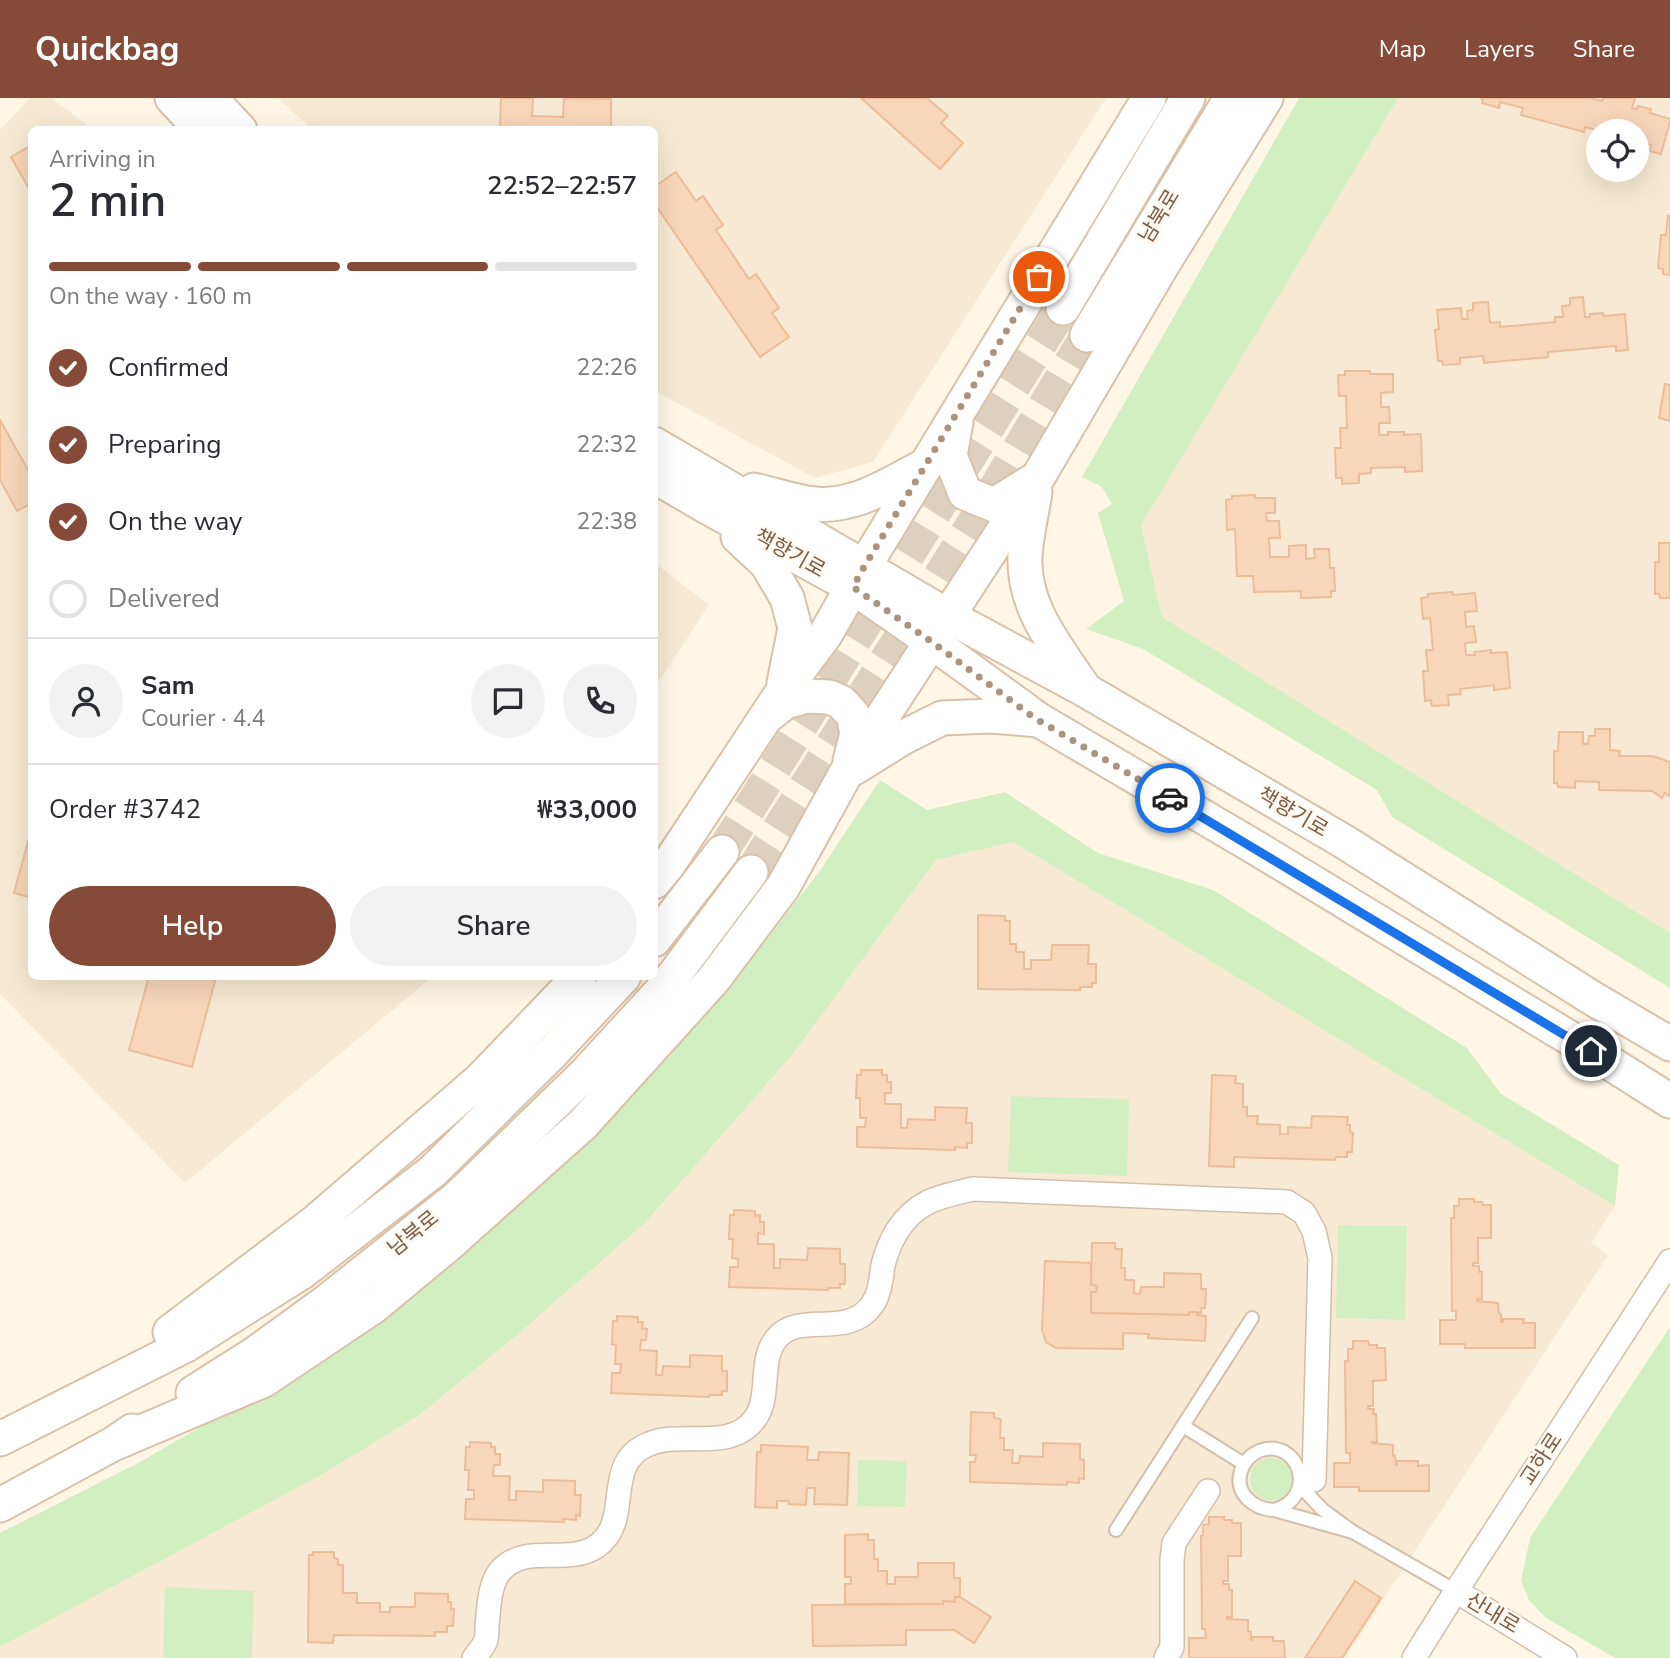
<!DOCTYPE html>
<html lang="en">
<head>
<meta charset="utf-8">
<style>
  :root { --surface:#fff; --page:#f2f2f3; --text:#2b2b33; --muted:#7c7c81; --line:#e1e1e2; --accent:#864a38 }
  body { margin:0; font-family:"Nunito Sans","Noto Sans KR",sans-serif; background:var(--page); color:var(--text); height:100vh; display:flex; flex-direction:column; font-size:26px; white-space:nowrap }
  * { box-sizing:border-box; margin:0 }
  p { font-size:23px; color:var(--muted) }
  .icon { flex:none; width:38px; height:38px; fill:none; stroke:currentColor; stroke-width:2; stroke-linecap:round; stroke-linejoin:round }
  .map { position:relative; flex:1; overflow:hidden }
  .panel { position:absolute; left:28px; top:28px; width:630px; height:854px; display:flex; flex-direction:column; background:var(--surface); border-radius:10px; box-shadow:0 7px 28px #0002 }
  .panel>* { flex:none }
  .fabs { position:absolute; left:1586px; top:21px; display:grid; gap:14px }
  .fabs a { display:grid; place-items:center; width:63px; height:63px; border-radius:50%; background:var(--surface); box-shadow:0 7px 28px #0002; font-size:35px }
  .pin { position:absolute; display:grid; place-items:center; width:60px; height:60px; color:#fff; margin:-30px; border:4px solid #fff; border-radius:50%; box-shadow:0 2px 7px #0007 }
  .courier { position:absolute; display:grid; place-items:center; width:70px; height:70px; margin:-35px; border:5px solid #1a73e8; border-radius:50%; background:#fff; color:#222; box-shadow:0 2px 9px #0007 }
  .summary em { font-style:normal; font-weight:600 }
  .summary div { display:flex; flex-direction:column-reverse }
  .summary { display:flex; align-items:center; justify-content:space-between; height:119px; padding:0 21px }
  h1 { font-size:46px; font-weight:600; line-height:52px }
  .bar { display:grid; grid-template-columns:repeat(4,1fr); gap:10px 7px; align-content:center; height:84px; padding:0 21px }
  .bar i { height:9px; border-radius:5px; background:var(--line) }
  .bar .selected { background:var(--accent) }
  .bar p { grid-column:span 4 }
  .line { display:flex; align-items:center; gap:18px; padding:0 21px; border-top:2px solid var(--line) }
  .line div { flex:1 }
  .round { display:grid; place-items:center; flex:none; width:74px; height:74px; border-radius:37px; background:var(--page) }
  ol { padding:0 21px; list-style:none }
  li { display:flex; align-items:center; gap:21px; height:77px }
  li p { margin-inline-start:auto }
  li .icon { padding:7px; border-radius:50%; background:var(--accent); color:#fff; stroke-width:4 }
  li:last-child { color:var(--muted) }
  li i { width:38px; height:38px; border:4px solid var(--line); border-radius:50% }
  .cta { display:flex; gap:14px; margin-top:auto; padding:14px 21px }
  .cta a { flex:1; height:80px; border-radius:42px; background:var(--accent); color:#fff; font-size:28px; font-weight:600; line-height:80px; text-align:center }
  .cta a+a { background:var(--page); color:var(--text) }
  header { display:flex; align-items:center; gap:42px; box-sizing:border-box; height:98px; padding:0 35px; background:var(--accent); color:#fff }
  header strong { font-size:33px }
  nav { display:flex; gap:38px; margin-inline-start:auto; font-size:24px }
  .map>svg:first-child { display:block }
  .residential { fill:#f7e9d3; fill-rule:evenodd }
  .green { fill:#d2efc2 }
  .building { fill:#f7d6ba; stroke:#ecbd99; stroke-width:2 }
  .lines { fill:none; stroke-linecap:round; stroke-linejoin:round }
  .secondary-tunnel { stroke:#ded0be; stroke-width:33; stroke-dasharray:33 17; stroke-linecap:butt }
  .lane-casing { stroke:#d3beaa; stroke-width:16 }
  .street-casing { stroke:#d3beaa; stroke-width:26 }
  .secondary-casing { stroke:#d9c1a9; stroke-width:37 }
  .lane { stroke:#fff; stroke-width:12 }
  .street { stroke:#fff; stroke-width:23 }
  .secondary { stroke:#fff; stroke-width:33 }
  .done { stroke:#aa937f; stroke-width:7; stroke-dasharray:0 12.6 }
  .route { stroke:#1a73e8; stroke-width:9 }
  .labels { text-anchor:middle; dominant-baseline:central; stroke-width:5; stroke-linejoin:round; paint-order:stroke }
  .street-label { font-size:21px; fill:#7c5d47; stroke:#fff9ef }
</style>
</head>
<body>
<header>
<strong>Quickbag</strong>
<nav><a>Map</a><a>Layers</a><a>Share</a></nav>
</header>
<div class="map">
<svg width="1670" height="1560" viewBox="0 0 1670 1560">
  <rect width="100%" height="100%" fill="#fff6e6"/>
  <g class="residential">
    <polygon points="30,0 51,0 92,31 32,32 32,878 432,879 185,1085 0,896 0,32"/>
    <polygon points="278,0 1106,0 873,364 815,380 655,293 654,32 312,31"/>
    <path d="M1398,0H1670V835L1162,519L1141,427ZM1598,33H1636V72H1598Z"/>
    <polygon points="655,465 709,507 655,589"/>
    <polygon points="1013,744 1615,1108 1591,1145 1608,1157 1345,1560 0,1560 0,1549 321,1377 418,1318 517,1237 645,1125 792,957 936,762"/>
  </g>
  <g class="green">
    <polygon points="1299,0 1398,0 1141,427 1162,519 1670,835 1670,890 1392,719 1377,692 1143,551 1086,531 1124,503 1098,415 1112,406 1102,389 1082,379"/>
    <polygon points="880,682 927,712 1005,694 1098,755 1213,792 1467,950 1501,996 1619,1067 1615,1108 1013,744 936,762 792,957 645,1125 517,1237 418,1318 321,1377 0,1549 0,1435 138,1365 244,1304 703,908 757,854 821,771"/>
    <polygon points="1011,998 1129,1001 1127,1078 1008,1074"/>
    <polygon points="1338,1127 1407,1128 1405,1222 1336,1220"/>
    <polygon points="1670,1229 1670,1560 1615,1560 1546,1520 1529,1502 1521,1483 1530,1440"/>
    <circle cx="1271" cy="1381" r="21"/>
    <polygon points="858,1362 907,1363 905,1409 857,1408"/>
    <polygon points="165,1489 254,1493 252,1560 163,1560"/>
  </g>
  <g class="building">
    <polygon points="501,0 533,0 532,18 563,19 564,0 611,1 611,32 500,32"/>
    <polygon points="861,0 927,0 948,18 941,25 963,45 940,71"/>
    <polygon points="1480,0 1590,0 1602,3 1603,0 1635,0 1632,10 1637,11 1638,8 1651,11 1650,15 1670,21 1670,23 1661,56 1650,53 1651,47 1636,43 1636,33 1600,33 1585,29 1584,34 1521,17 1523,10 1500,4 1499,10 1482,5 1483,1"/>
    <polygon points="32,47 32,96 11,59"/>
    <polygon points="676,74 696,103 703,98 723,127 716,132 749,181 756,176 779,210 772,215 789,239 760,259 654,105 654,89"/>
    <polygon points="1668,118 1670,118 1670,177 1663,176 1663,171 1658,170 1661,137 1666,137"/>
    <polygon points="1583,199 1585,219 1590,219 1590,216 1603,215 1604,218 1625,216 1628,252 1616,253 1616,248 1548,254 1548,259 1484,265 1483,258 1460,260 1460,266 1443,267 1442,263 1438,263 1435,232 1439,231 1437,212 1461,210 1462,221 1468,221 1467,213 1473,212 1473,205 1488,204 1490,225 1500,224 1500,229 1555,224 1555,219 1563,219 1562,208 1570,207 1570,200"/>
    <polygon points="1345,273 1370,273 1370,276 1393,276 1393,294 1381,295 1381,309 1389,309 1390,325 1379,325 1379,337 1388,337 1388,334 1404,334 1404,337 1421,336 1422,373 1405,374 1405,369 1371,370 1371,375 1359,376 1359,385 1342,386 1342,380 1336,380 1335,350 1341,350 1340,330 1347,330 1346,298 1339,298 1338,277 1345,277"/>
    <polygon points="1665,286 1670,287 1670,323 1659,320"/>
    <polygon points="0,322 32,379 32,405 17,413 0,382"/>
    <polygon points="1255,397 1255,400 1275,400 1275,415 1266,415 1267,423 1279,423 1280,440 1269,440 1270,459 1289,459 1289,448 1306,447 1306,461 1315,460 1314,451 1329,451 1330,470 1334,470 1335,493 1331,493 1331,499 1301,500 1301,493 1254,494 1253,478 1237,478 1235,431 1227,432 1226,402 1232,401 1232,398"/>
    <polygon points="1659,445 1670,445 1670,500 1660,500 1659,496 1655,496 1655,464 1659,464"/>
    <polygon points="1452,494 1453,497 1475,495 1477,513 1465,514 1466,529 1474,528 1476,544 1465,545 1466,557 1475,557 1474,554 1491,552 1491,555 1507,554 1510,590 1494,592 1494,587 1460,591 1461,596 1448,597 1449,607 1432,608 1431,602 1425,603 1423,573 1428,573 1426,552 1433,552 1430,520 1423,521 1421,500 1428,499 1428,496"/>
    <polygon points="1595,631 1610,631 1610,652 1620,653 1619,658 1653,658 1670,664 1670,699 1665,695 1662,700 1652,693 1599,692 1599,684 1575,683 1575,690 1558,689 1557,685 1554,685 1554,653 1558,653 1559,634 1583,634 1583,646 1588,646 1589,638 1595,638"/>
    <polygon points="32,729 32,800 14,795"/>
    <polygon points="978,817 1005,818 1005,823 1010,823 1010,846 1016,846 1016,854 1024,854 1024,871 1031,871 1031,862 1051,862 1052,847 1089,847 1088,866 1096,866 1096,885 1092,885 1092,889 1080,889 1080,892 978,891"/>
    <polygon points="149,878 216,879 192,969 129,952"/>
    <polygon points="861,972 882,972 882,977 887,977 887,984 891,984 891,995 885,995 885,1006 901,1006 901,1030 907,1030 908,1021 935,1022 935,1009 967,1010 966,1025 972,1025 972,1045 967,1045 967,1050 955,1049 955,1052 857,1049 857,1029 865,1029 866,1020 860,1020 860,1000 856,1000 857,977 861,977"/>
    <polygon points="1212,977 1236,978 1235,985 1243,986 1243,1009 1247,1009 1247,1018 1258,1018 1257,1026 1280,1027 1280,1036 1288,1036 1288,1029 1311,1030 1312,1018 1348,1019 1347,1027 1350,1027 1350,1034 1353,1035 1352,1054 1347,1054 1347,1059 1336,1059 1335,1062 1234,1059 1234,1069 1209,1068"/>
    <polygon points="1459,1101 1474,1101 1474,1104 1482,1104 1483,1107 1491,1107 1491,1140 1478,1140 1478,1165 1473,1165 1473,1168 1479,1168 1479,1174 1482,1174 1482,1201 1477,1201 1477,1203 1498,1205 1499,1215 1501,1216 1501,1224 1503,1224 1503,1221 1524,1221 1523,1225 1535,1225 1535,1250 1465,1250 1465,1246 1440,1246 1440,1222 1456,1222 1456,1213 1452,1213 1451,1120 1454,1120 1454,1108 1459,1108"/>
    <polygon points="734,1112 755,1113 755,1118 760,1117 760,1124 764,1124 764,1136 758,1135 758,1146 774,1146 774,1170 780,1170 780,1161 807,1162 808,1150 840,1151 840,1166 845,1166 845,1186 840,1186 840,1190 828,1190 828,1192 729,1189 730,1169 738,1169 738,1161 732,1160 733,1141 729,1141 730,1117 734,1117"/>
    <polygon points="1092,1145 1115,1145 1115,1151 1122,1151 1121,1170 1125,1170 1125,1182 1134,1182 1134,1195 1140,1196 1141,1189 1164,1189 1164,1175 1201,1176 1201,1191 1206,1191 1205,1210 1201,1210 1201,1215 1189,1214 1189,1217 1091,1215 1091,1194 1096,1194 1097,1188 1091,1187"/>
    <polygon points="1045,1163 1091,1165 1091,1187 1097,1188 1096,1194 1091,1194 1091,1215 1189,1217 1189,1214 1197,1214 1197,1217 1206,1218 1205,1243 1148,1240 1149,1236 1123,1235 1123,1251 1056,1250 1046,1244 1042,1232"/>
    <polygon points="617,1218 638,1219 638,1224 643,1224 642,1230 647,1231 646,1242 641,1242 640,1252 657,1253 656,1277 662,1277 663,1268 690,1269 690,1257 722,1258 722,1273 727,1273 727,1293 722,1293 722,1297 710,1297 709,1299 611,1295 612,1275 620,1275 621,1266 615,1266 616,1247 612,1246 613,1223 617,1223"/>
    <polygon points="1353,1243 1368,1243 1369,1247 1377,1247 1377,1250 1385,1250 1386,1282 1373,1283 1373,1308 1368,1308 1368,1311 1374,1311 1373,1316 1376,1316 1377,1344 1372,1344 1372,1345 1393,1347 1393,1358 1395,1358 1396,1367 1397,1367 1397,1363 1418,1363 1418,1368 1429,1367 1429,1393 1359,1393 1359,1389 1334,1389 1334,1365 1350,1365 1350,1355 1346,1355 1345,1263 1348,1263 1348,1251 1353,1251"/>
    <polygon points="971,1314 994,1315 994,1320 1001,1321 1000,1340 1004,1340 1004,1352 1013,1352 1012,1365 1019,1365 1020,1358 1043,1359 1043,1345 1080,1346 1080,1361 1084,1362 1084,1381 1079,1380 1079,1385 1067,1384 1067,1387 970,1384 970,1364 975,1364 976,1357 970,1357"/>
    <polygon points="470,1344 491,1345 491,1349 495,1349 495,1356 500,1356 500,1367 494,1367 493,1378 510,1378 509,1402 516,1402 516,1393 543,1394 543,1382 575,1383 575,1397 581,1397 580,1418 576,1417 576,1422 563,1421 564,1424 465,1421 466,1401 474,1401 474,1392 468,1392 469,1372 465,1372 466,1349 470,1349"/>
    <polygon points="761,1347 808,1349 807,1362 818,1362 819,1354 849,1355 847,1407 814,1406 815,1390 807,1390 806,1407 789,1406 788,1403 777,1403 777,1410 755,1409 757,1354 761,1354"/>
    <polygon points="1209,1419 1224,1419 1224,1422 1232,1422 1232,1425 1241,1425 1241,1458 1228,1458 1228,1483 1223,1483 1223,1486 1229,1486 1229,1492 1232,1492 1232,1519 1227,1519 1227,1521 1248,1522 1248,1533 1251,1534 1251,1542 1252,1542 1252,1539 1273,1539 1273,1543 1284,1543 1285,1560 1189,1560 1189,1540 1206,1540 1205,1531 1202,1531 1201,1438 1203,1438 1203,1427 1209,1426"/>
    <polygon points="868,1436 868,1442 874,1442 874,1461 878,1461 878,1473 887,1473 887,1486 895,1486 895,1479 918,1479 918,1465 954,1465 954,1480 960,1480 960,1499 955,1499 955,1504 943,1503 943,1506 845,1506 845,1486 851,1486 851,1479 845,1479 845,1437"/>
    <polygon points="313,1454 334,1454 334,1460 338,1461 338,1467 343,1467 343,1495 357,1495 357,1505 380,1505 380,1514 390,1514 390,1509 415,1509 415,1495 448,1496 448,1504 451,1504 451,1511 454,1511 453,1528 447,1528 447,1534 435,1534 435,1538 334,1537 333,1545 308,1544 309,1457 313,1457"/>
    <polygon points="1355,1483 1381,1500 1342,1560 1305,1560"/>
    <polygon points="955,1499 960,1499 991,1519 974,1545 954,1532 906,1532 906,1547 813,1548 812,1507 943,1506 943,1503 955,1504"/>
  </g>
  <g class="lines">
    <g class="secondary-tunnel">
      <polyline points="722,754 1063,210"/>
      <polyline points="751,774 986,405 1087,237"/>
    </g>
    <defs>
      <g id="lane">
        <polyline points="1183,1328 1244,1366"/>
        <polyline points="1300,1388 1323,1412 1353,1434 1456,1493"/>
        <path d="M1274,1412C1320,1399 1298,1338 1259,1353C1250,1357 1244,1364 1241,1373C1234,1395 1253,1411 1274,1412L1353,1434"/>
        <polyline points="1116,1432 1252,1220"/>
      </g>
      <g id="street">
        <polyline points="1456,1493 1565,1560"/>
        <path d="M474,1560C478,1555 484,1548 486,1542C487,1538 487,1531 487,1527C489,1510 489,1484 502,1471C528,1445 568,1468 597,1448C634,1422 601,1365 649,1346C681,1332 729,1354 754,1322C772,1299 758,1264 776,1241C799,1212 847,1242 872,1207C880,1196 881,1181 883,1167C886,1155 891,1143 897,1133C917,1102 939,1099 973,1091L1287,1104L1304,1115L1314,1133L1320,1160L1314,1382"/>
        <polyline points="1166,1560 1172,1549 1172,1462 1174,1445 1208,1393"/>
        <polyline points="1414,1560 1456,1493 1670,1163"/>
      </g>
      <g id="secondary">
        <polyline points="172,0 202,32"/>
        <polyline points="210,0 240,32"/>
        <polyline points="1063,210 1188,0"/>
        <polyline points="1087,237 1231,0"/>
        <polyline points="956,324 950,358 965,395 994,407 1031,384"/>
        <polyline points="654,346 948,518 1085,592 1343,743 1592,900 1670,946"/>
        <polyline points="654,378 709,410 853,489 932,544 1039,622 1258,751 1591,953 1670,1003"/>
        <path d="M754,392C771,396 789,402 807,405C851,413 890,386 926,367"/>
        <path d="M1035,394C1032,415 1026,437 1025,459C1023,509 1056,548 1082,587"/>
        <polyline points="738,439 767,466 787,500 795,530 784,585"/>
        <polyline points="770,616 785,604 807,598 829,599 841,604 853,617 857,635 850,663"/>
        <polyline points="854,670 904,639 942,620 991,618 1039,622"/>
        <polyline points="654,784 668,767 783,593 825,537 864,469 1149,0"/>
        <polyline points="654,842 722,754"/>
        <polyline points="170,1234 314,1125 480,982 580,878"/>
        <polyline points="193,1295 253,1257 326,1204 457,1100 586,975 665,889 751,774"/>
        <polyline points="0,1341 186,1247 302,1174 433,1073 552,955 624,878"/>
        <polyline points="113,1346 264,1282 373,1209 449,1146 583,1026 714,881 783,789 846,675 1037,381 1163,166 1266,0"/>
        <polyline points="0,1407 113,1346 132,1333"/>
      </g>
    </defs>
    <use href="#lane" class="lane-casing"/>
    <use href="#street" class="street-casing"/>
    <use href="#secondary" class="secondary-casing"/>
    <use href="#lane" class="lane"/>
    <use href="#street" class="street"/>
    <use href="#secondary" class="secondary"/>
  </g>
  <g class="lines">
    <polyline class="done" points="1039,179 864,469 853,489 932,544 1033,619 1170,700"/>
    <polyline class="route" points="1170,700 1591,953"/>
  </g>
  <g class="labels">
    <g class="street-label">
      <text transform="translate(1159 118) rotate(-59)">남북로</text>
      <text transform="translate(790 455) rotate(29)">책향기로</text>
      <text transform="translate(1293 714) rotate(30)">책향기로</text>
      <text transform="translate(413 1135) rotate(-39)">남북로</text>
      <text transform="translate(1541 1361) rotate(-57)">교하로</text>
      <text transform="translate(1493 1515) rotate(31)">산내로</text>
    </g>
  </g>
</svg>
<div class="fabs">
<a><svg class="icon" aria-label="locate" viewBox="0 0 24 24"><circle cx="12" cy="12" r="6"/><path d="M12 2v4M12 18v4M2 12h4M18 12h4"/></svg></a>
</div>
<div class="pin" style="left:1039px;top:179px;background:#ea580c"><svg class="icon" aria-label="bag" viewBox="0 0 24 24"><path d="M5 8h14l-1 12H6zM9 8a3 3 0 0 1 6 0"/></svg></div>
<div class="pin" style="left:1591px;top:953px;background:#1f2937"><svg class="icon" aria-label="home" viewBox="0 0 24 24"><path d="M3 11l9-7 9 7M6 9v11h12V9"/></svg></div>
<div class="courier" style="left:1170px;top:700px"><svg class="icon" aria-label="car" viewBox="0 0 24 24"><path d="M5 17H2v-5l4-1 3-4h7l3 4 3 1v5h-3M9 17h6M6 11h13"/><circle cx="7" cy="17" r="2"/><circle cx="17" cy="17" r="2"/></svg></div>
<section class="panel">
<div class="summary"><div><h1>2 min</h1><p>Arriving in</p></div><em>22:52–22:57</em></div>
<div class="bar"><i class="selected"></i><i class="selected"></i><i class="selected"></i><i></i><p>On the way · 160 m</p></div>
<ol>
<li><svg class="icon" aria-label="check" viewBox="0 0 24 24"><path d="M5 12l5 5 9-10"/></svg>Confirmed<p>22:26</p></li>
<li><svg class="icon" aria-label="check" viewBox="0 0 24 24"><path d="M5 12l5 5 9-10"/></svg>Preparing<p>22:32</p></li>
<li><svg class="icon" aria-label="check" viewBox="0 0 24 24"><path d="M5 12l5 5 9-10"/></svg>On the way<p>22:38</p></li>
<li><i></i>Delivered</li>
</ol>
<div class="line" style="height:126px"><a class="round"><svg class="icon" aria-label="person" viewBox="0 0 24 24"><circle cx="12" cy="8" r="4"/><path d="M4 21q1-7 8-7t8 7"/></svg></a><div><b>Sam</b><p>Courier · 4.4</p></div><a class="round"><svg class="icon" aria-label="chat" viewBox="0 0 24 24"><path d="M4 5h16v11H9l-5 4z"/></svg></a><a class="round"><svg class="icon" aria-label="phone" viewBox="0 0 24 24"><path d="M5 4h4l2 5-3 2q2 4 5 5l2-3 5 2v4C11 20 4 13 5 4z"/></svg></a></div>
<div class="line" style="height:91px"><div>Order #3742</div><b>₩33,000</b></div>
<div class="cta"><a>Help</a><a>Share</a></div>
</section>
</div>
</body>
</html>
